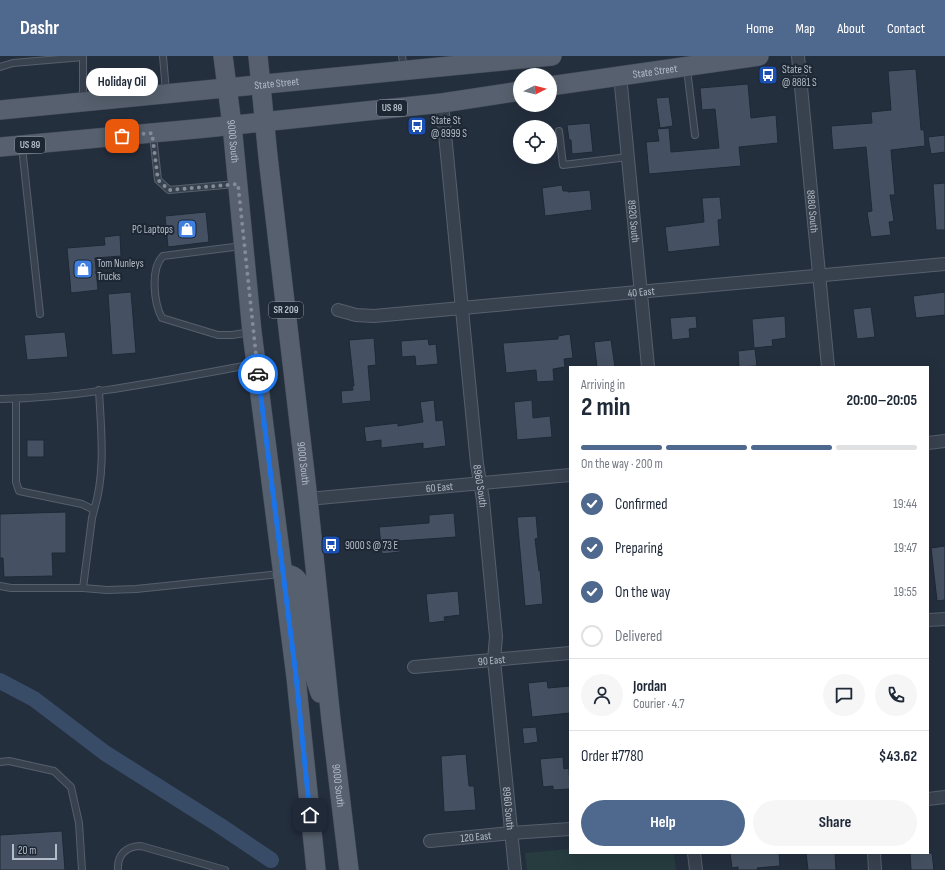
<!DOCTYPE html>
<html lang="en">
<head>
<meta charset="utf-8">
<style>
  :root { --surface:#fff; --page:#f6f6f7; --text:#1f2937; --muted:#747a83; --line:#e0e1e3; --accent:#4f688e }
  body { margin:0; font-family:"Sofia Sans Condensed",sans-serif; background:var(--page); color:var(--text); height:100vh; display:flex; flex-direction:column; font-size:15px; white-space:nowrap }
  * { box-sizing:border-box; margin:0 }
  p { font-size:13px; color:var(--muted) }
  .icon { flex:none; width:22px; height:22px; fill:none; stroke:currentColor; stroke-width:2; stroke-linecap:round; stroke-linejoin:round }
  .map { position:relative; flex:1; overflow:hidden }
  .sheet { position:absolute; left:569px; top:310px; width:360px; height:488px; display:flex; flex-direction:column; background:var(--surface); border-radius:0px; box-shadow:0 4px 16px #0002 }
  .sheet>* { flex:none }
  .needle { width:26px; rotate:84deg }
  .buttons { position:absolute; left:513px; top:12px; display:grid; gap:8px }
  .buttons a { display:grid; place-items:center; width:44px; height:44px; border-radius:50%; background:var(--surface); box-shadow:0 4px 16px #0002; font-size:20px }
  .scale { position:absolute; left:12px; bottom:10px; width:45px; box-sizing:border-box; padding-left:4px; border:2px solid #b4bcc9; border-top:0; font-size:11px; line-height:14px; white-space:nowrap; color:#b4bcc9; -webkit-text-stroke:3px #1d2633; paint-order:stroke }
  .pin { position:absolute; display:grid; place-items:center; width:34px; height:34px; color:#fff; margin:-17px; border-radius:8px; box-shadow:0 2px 6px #0006 }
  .courier { position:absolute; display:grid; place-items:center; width:40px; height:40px; margin:-20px; border:3px solid #1a73e8; border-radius:50%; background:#fff; color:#222; box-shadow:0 1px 5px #0007 }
  .bubble { position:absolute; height:28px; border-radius:14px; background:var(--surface); box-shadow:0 4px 16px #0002; font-size:13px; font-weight:700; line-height:28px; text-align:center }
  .head em { font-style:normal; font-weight:700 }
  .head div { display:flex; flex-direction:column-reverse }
  .head { display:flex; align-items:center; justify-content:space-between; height:68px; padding:0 12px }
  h1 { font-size:26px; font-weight:700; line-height:30px }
  .bar { display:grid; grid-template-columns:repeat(4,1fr); gap:6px 4px; align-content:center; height:48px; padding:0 12px }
  .bar i { height:5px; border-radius:3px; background:var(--line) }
  .bar .active { background:var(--accent) }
  .bar p { grid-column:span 4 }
  .line { display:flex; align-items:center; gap:10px; padding:0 12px; border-top:1px solid var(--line) }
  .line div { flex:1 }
  .round { display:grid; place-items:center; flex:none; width:42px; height:42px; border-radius:21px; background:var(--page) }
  ol { padding:0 12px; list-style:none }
  li { display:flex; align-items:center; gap:12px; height:44px }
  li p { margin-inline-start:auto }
  li .icon { padding:4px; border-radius:50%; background:var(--accent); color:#fff; stroke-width:4 }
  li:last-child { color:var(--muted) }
  li i { width:22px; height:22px; border:2px solid var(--line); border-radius:50% }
  .button { display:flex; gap:8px; margin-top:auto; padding:8px 12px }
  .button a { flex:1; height:46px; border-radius:24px; background:var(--accent); color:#fff; font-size:16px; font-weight:700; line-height:46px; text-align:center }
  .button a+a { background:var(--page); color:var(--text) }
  header { display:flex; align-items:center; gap:24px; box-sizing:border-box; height:56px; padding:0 20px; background:var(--accent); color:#fff }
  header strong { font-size:19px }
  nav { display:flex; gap:22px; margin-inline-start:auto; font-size:14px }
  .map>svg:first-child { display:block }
  .green { fill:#263c3f }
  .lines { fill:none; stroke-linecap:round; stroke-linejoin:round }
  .canal { stroke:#394c67; stroke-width:16 }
  .building { fill:#455162; stroke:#1f2835 }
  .lane-casing { stroke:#565f6c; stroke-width:8 }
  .street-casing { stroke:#565f6c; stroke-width:14 }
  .primary-casing { stroke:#414a57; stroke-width:20 }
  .lane { stroke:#38414e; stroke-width:6 }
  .street { stroke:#38414e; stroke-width:12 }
  .primary { stroke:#56606e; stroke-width:19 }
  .done { stroke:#828b98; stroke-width:4; stroke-dasharray:0 7.2 }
  .route { stroke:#1a73e8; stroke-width:5 }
  .labels { text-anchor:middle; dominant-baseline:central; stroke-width:4; stroke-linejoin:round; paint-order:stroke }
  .shield { fill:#1d2633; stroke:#878f9c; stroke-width:1 }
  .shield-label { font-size:10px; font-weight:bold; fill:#b4bcc9 }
  .poi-label { font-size:11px; fill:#b4bcc9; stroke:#1d2633; text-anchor:start }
  .street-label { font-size:11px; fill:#b4bcc9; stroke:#1d2633 }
</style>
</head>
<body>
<header>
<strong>Dashr</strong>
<nav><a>Home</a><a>Map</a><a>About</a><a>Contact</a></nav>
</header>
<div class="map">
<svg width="945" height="814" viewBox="0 0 945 814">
  <rect width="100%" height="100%" fill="#242f3e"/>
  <polygon class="green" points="570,793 570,797 674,797 676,814 527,814 525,797"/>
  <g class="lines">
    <polyline class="canal" points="0,625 34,643 105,697 219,769 271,804"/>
  </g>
  <g class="building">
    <polygon points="916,13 921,74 924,74 925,90 891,94 895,139 890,139 894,165 889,166 891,179 871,181 867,156 872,155 866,91 833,94 831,70 872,67 871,56 891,54 888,15"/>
    <polygon points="748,28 751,62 776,59 778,87 739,91 741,110 649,118 646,86 659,85 657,73 669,72 671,96 719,92 715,53 702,54 700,32"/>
    <polygon points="669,41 673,70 660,72 656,42"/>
    <polygon points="590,67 593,96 572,98 571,84 569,84 567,69"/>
    <polygon points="945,79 945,96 931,98 928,81"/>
    <polygon points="945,127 945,174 936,174 933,128"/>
    <polygon points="562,129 563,135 568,135 568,136 590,134 592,154 545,160 542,132"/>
    <polygon points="720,141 722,163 718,164 720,190 668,196 665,171 704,166 702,142"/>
    <polygon points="206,156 209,186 168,191 165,160"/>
    <polygon points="120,179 121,200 95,202 98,234 71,237 67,192 105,189 104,181"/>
    <polygon points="131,236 136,297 112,299 108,238"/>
    <polygon points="945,236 945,259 916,262 913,240"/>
    <polygon points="871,251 875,281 857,283 853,253"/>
    <polygon points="696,260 697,272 689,273 690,282 672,284 670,262"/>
    <polygon points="785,260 786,282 772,284 773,290 754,292 752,263"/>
    <polygon points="65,276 68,301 27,304 24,279"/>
    <polygon points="570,278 573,302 564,303 565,311 553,313 554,325 537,326 536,314 506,317 503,287 558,283 558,280"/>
    <polygon points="374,282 376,309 368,310 371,345 342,348 341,335 353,334 352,330 354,330 349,284"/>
    <polygon points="428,283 429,289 436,288 438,308 416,310 415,300 402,301 401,285"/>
    <polygon points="611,284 615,311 597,311 594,286"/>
    <polygon points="755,293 757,310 739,311 738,295"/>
    <polygon points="434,344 436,365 443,364 446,390 423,393 423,387 381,392 381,384 366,386 364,371 398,367 398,370 423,366 420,346"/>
    <polygon points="532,344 533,362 550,360 552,381 517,384 514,346"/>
    <rect x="27" y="384" width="17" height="17"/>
    <polygon points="66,456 66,497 52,497 53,520 4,521 3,502 0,502 0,458"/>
    <polygon points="454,457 456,481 399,485 400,496 382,498 379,471 429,467 429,459"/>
    <polygon points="536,460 538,482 535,483 539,515 540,514 543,548 525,550 517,461"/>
    <polygon points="945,490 945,544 937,545 931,492"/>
    <polygon points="458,535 460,559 444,561 445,565 429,567 426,538"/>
    <polygon points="547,625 548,632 570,630 570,657 532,661 528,627"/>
    <polygon points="536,671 538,686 524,688 522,672"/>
    <polygon points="466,698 469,730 474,730 476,754 444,756 441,700"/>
    <polygon points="563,701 564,713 569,712 570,733 553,734 553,730 543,731 540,703"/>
    <polygon points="62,775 65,814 0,814 0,779"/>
    <polygon points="730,797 779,797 780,810 757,812 758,814 738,814 738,811 732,812"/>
    <polygon points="806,797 835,797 836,814 808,814"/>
    <polygon points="910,797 932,797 934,814 911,814"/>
  </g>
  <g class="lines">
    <defs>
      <g id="lane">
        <polyline points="163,0 166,36"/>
        <polyline points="402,0 404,12"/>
        <polyline points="0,11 13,7 83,1"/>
        <polyline points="687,13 695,79"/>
        <polyline points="83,43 83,0"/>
        <polyline points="559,75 563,109 628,101"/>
        <polyline points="153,79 158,124 169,134 236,128"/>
        <polyline points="22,91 40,258"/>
        <path d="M242,190L163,200C150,212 154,248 162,262L218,279H232L251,276"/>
        <path d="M0,343C86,342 171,323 255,308"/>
        <polyline points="16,343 16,426 19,435 82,448 94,454 92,462 83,532 107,534 136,533 280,518"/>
        <path d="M94,454C106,416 101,374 99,334"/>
        <polyline points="0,530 11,532 83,532"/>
        <polyline points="0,706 9,705 54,715 71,731 79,767 82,814"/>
        <path d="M118,814C117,799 126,790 141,790L225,814"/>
      </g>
      <g id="street">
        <path id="s1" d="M798,0L828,311"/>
        <path id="s2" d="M620,19L648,311"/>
        <path id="s3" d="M442,47L477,408L483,444L496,581L494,604L515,814"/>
        <path id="s4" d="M338,254L356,259L374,260L945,208"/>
        <polyline points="928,387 945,385"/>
        <path id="s5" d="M308,443L570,419"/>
        <polyline points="928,564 945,563"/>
        <path id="s6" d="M414,611L570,597"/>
        <polyline points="928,743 945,741"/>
        <path id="s7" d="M430,785L511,777L570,773"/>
        <polyline points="694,797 696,814"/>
        <polyline points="874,797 875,814"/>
      </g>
      <g id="primary">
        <path id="s8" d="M223,0L232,69L252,276L296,621L316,814"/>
        <path id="s9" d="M258,0L268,101L308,443L331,664L349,814"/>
        <path id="s10" d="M550,30L759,0"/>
        <path id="s11" d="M0,54L552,0"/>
        <polyline points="0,91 206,72 442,47 520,35"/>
        <path d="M282,518C291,518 296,520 300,528L309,603L320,637"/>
      </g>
    </defs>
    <use href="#lane" class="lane-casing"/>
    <use href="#street" class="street-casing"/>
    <use href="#primary" class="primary-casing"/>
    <use href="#lane" class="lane"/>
    <use href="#street" class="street"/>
    <use href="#primary" class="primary"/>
  </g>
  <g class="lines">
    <polyline class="done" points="122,80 152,77 158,124 169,134 238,128 258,318"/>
    <polyline class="route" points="258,318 296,620 310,759"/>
  </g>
  <defs>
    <symbol id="bus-square" viewBox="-11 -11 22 22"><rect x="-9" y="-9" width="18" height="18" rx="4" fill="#1a4fb4" stroke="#1d2633"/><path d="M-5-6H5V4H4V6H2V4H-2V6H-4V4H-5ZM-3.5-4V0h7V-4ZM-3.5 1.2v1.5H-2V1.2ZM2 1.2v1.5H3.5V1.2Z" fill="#fff"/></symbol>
    <symbol id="shop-square" viewBox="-11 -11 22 22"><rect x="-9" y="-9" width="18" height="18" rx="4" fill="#3f7fe0" stroke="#1d2633"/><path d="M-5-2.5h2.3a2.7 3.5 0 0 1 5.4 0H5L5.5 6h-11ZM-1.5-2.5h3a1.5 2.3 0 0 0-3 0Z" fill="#fff"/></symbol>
  </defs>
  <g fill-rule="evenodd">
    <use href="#bus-square" x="757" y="8" width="22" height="22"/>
    <use href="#bus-square" x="406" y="59" width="22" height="22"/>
    <use href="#shop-square" x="176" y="162" width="22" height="22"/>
    <use href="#shop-square" x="72" y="202" width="22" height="22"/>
    <use href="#bus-square" x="320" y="478" width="22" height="22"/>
  </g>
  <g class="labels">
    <g class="shield">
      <rect x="377" y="44" width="30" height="16" rx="3"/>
      <rect x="15" y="81" width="30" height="16" rx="3"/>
      <rect x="269" y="246" width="34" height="16" rx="3"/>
    </g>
    <g class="shield-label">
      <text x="392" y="52">US 89</text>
      <text x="30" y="89">US 89</text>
      <text x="286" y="254">SR 209</text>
    </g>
    <g class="poi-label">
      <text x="782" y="13">State St<tspan x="782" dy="13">@ 8881 S</tspan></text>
      <text x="431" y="64">State St<tspan x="431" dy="13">@ 8999 S</tspan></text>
      <text x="173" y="173" text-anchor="end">PC Laptops</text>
      <text x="97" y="207">Tom Nunleys<tspan x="97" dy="13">Trucks</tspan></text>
      <text x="345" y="489">9000 S @ 73 E</text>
    </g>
    <g class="street-label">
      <text stroke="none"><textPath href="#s10" startOffset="106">State Street</textPath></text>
      <text stroke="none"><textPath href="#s11" startOffset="278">State Street</textPath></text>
      <text stroke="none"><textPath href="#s8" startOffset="86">9000 South</textPath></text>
      <text stroke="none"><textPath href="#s1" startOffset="156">8880 South</textPath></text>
      <text stroke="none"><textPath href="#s2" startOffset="147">8920 South</textPath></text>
      <text stroke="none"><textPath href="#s4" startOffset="305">40 East</textPath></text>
      <text stroke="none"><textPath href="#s9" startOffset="410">9000 South</textPath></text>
      <text stroke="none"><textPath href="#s3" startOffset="385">8960 South</textPath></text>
      <text stroke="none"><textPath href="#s5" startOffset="132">60 East</textPath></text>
      <text stroke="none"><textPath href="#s6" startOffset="78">90 East</textPath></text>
      <text stroke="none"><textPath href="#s9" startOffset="734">9000 South</textPath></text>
      <text stroke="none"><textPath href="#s3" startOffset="709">8960 South</textPath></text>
      <text stroke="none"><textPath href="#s7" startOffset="46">120 East</textPath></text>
    </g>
  </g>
</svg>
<div class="buttons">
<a><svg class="needle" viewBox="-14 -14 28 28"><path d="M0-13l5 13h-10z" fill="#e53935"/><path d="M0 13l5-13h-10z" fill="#747a83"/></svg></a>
<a><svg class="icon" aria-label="locate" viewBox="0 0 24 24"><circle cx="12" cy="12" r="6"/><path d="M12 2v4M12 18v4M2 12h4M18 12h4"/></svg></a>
</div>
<div class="scale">20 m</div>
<div class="pin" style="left:122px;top:80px;background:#ea580c"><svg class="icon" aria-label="bag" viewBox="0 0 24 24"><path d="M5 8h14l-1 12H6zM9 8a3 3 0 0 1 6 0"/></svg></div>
<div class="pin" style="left:310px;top:759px;background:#1f2937"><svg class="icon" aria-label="home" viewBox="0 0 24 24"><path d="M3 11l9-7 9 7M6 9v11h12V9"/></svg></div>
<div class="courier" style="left:258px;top:318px"><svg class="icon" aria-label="car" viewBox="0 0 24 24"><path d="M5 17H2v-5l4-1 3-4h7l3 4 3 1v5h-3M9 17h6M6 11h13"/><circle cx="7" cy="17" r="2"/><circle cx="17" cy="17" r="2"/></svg></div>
<div class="bubble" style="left:86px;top:12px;width:72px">Holiday Oil</div>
<section class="sheet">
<div class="head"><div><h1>2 min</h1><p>Arriving in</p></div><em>20:00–20:05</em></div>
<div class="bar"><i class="active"></i><i class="active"></i><i class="active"></i><i></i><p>On the way · 200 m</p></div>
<ol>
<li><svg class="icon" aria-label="check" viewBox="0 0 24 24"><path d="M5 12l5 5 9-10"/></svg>Confirmed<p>19:44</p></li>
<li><svg class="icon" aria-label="check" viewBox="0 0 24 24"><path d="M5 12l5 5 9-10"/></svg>Preparing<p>19:47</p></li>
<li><svg class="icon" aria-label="check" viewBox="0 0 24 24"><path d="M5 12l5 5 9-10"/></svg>On the way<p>19:55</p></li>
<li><i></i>Delivered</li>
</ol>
<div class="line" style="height:72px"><a class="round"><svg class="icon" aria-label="person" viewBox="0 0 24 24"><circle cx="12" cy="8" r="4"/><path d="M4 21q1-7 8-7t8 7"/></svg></a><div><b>Jordan</b><p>Courier · 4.7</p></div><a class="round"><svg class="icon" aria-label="chat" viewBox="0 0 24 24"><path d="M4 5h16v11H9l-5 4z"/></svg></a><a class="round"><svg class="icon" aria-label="phone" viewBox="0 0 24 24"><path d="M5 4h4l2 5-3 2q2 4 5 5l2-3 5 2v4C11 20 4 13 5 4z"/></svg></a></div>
<div class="line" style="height:52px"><div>Order #7780</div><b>$43.62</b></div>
<div class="button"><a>Help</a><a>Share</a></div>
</section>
</div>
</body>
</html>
